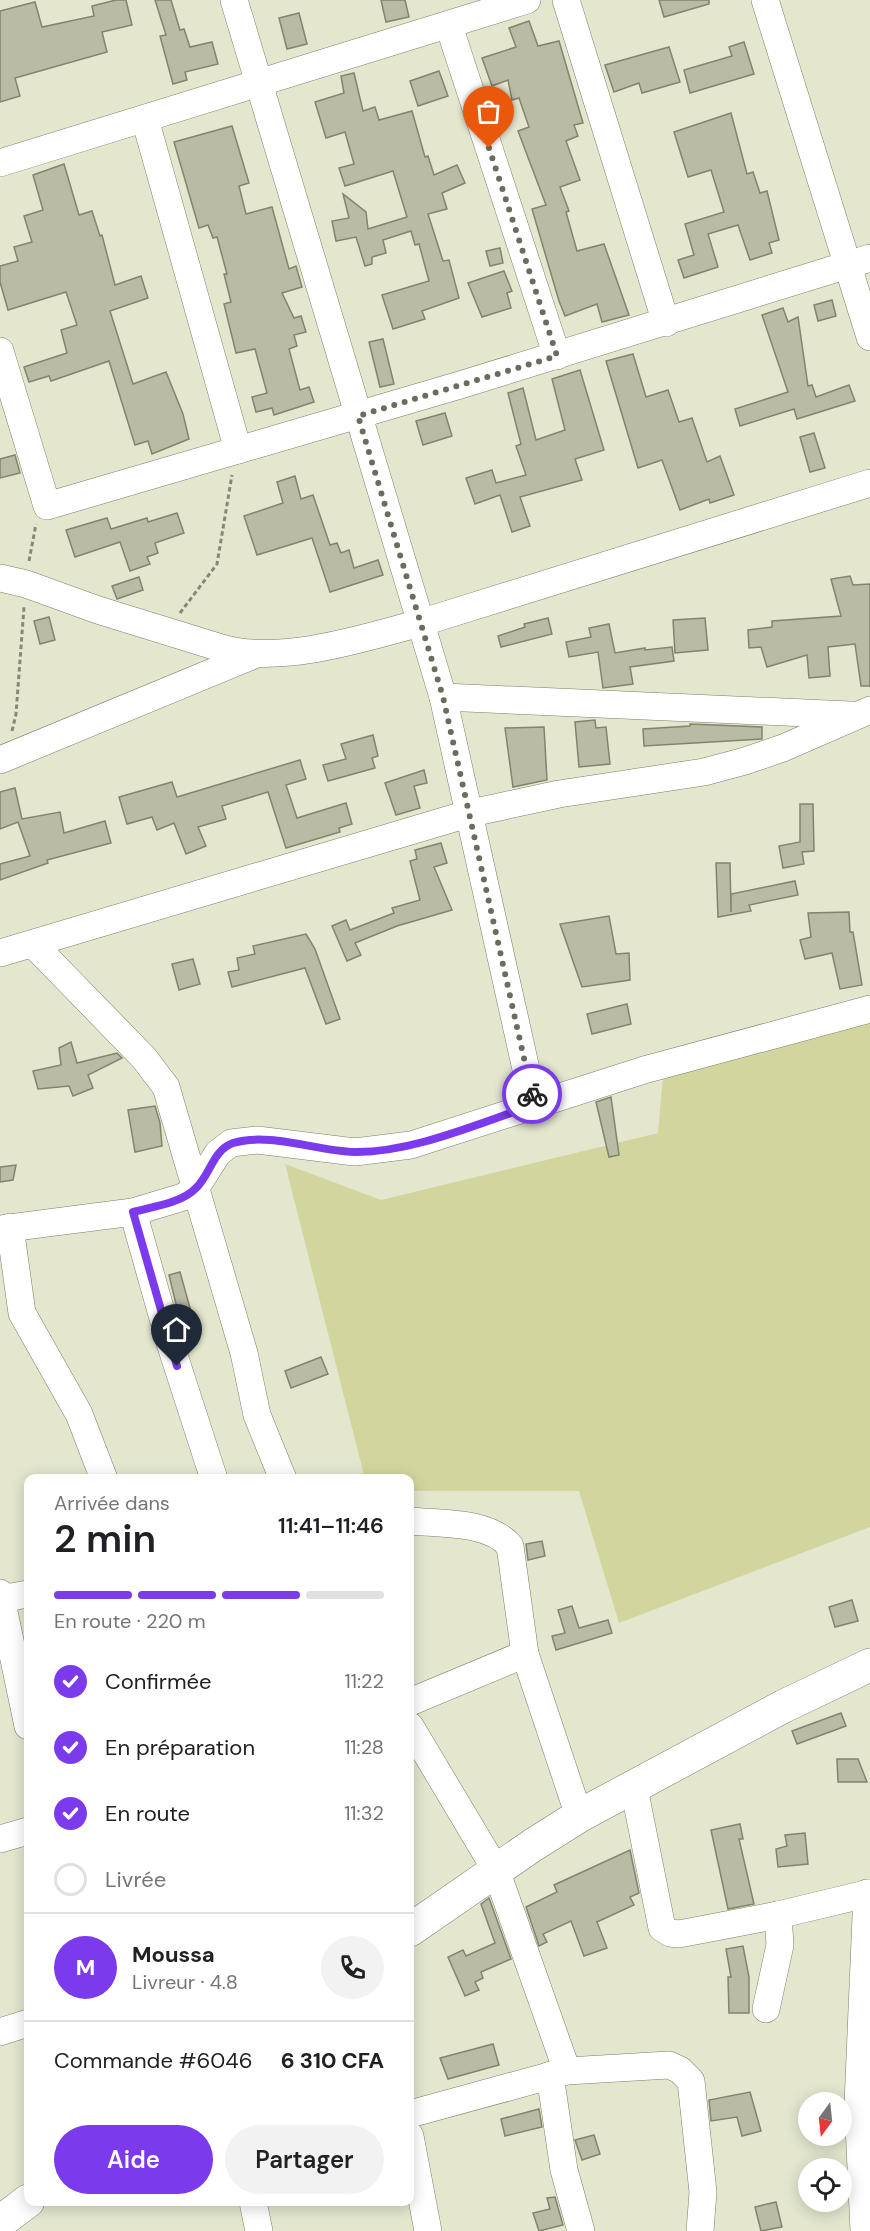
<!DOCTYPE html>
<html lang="fr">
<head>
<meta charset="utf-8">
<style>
  :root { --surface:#fff; --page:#f2f2f2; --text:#202124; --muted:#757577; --line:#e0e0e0; --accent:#7c3aed }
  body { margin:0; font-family:"DM Sans",sans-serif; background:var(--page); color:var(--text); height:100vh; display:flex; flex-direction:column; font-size:22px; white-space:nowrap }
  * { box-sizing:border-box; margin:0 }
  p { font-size:20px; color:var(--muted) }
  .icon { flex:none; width:33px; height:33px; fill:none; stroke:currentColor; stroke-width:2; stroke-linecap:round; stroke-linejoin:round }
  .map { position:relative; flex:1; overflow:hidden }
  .panel { position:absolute; left:24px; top:1474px; width:390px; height:732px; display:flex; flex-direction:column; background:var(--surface); border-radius:12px; box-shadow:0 3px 15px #0003 }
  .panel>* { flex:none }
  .needle { width:39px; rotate:195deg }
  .fabs { position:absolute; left:798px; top:2092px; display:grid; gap:12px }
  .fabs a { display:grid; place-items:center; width:54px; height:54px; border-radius:50%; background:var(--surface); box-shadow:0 3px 15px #0003; font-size:30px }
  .pin { position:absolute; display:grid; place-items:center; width:51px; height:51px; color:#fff; margin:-62px -26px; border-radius:50% 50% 50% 0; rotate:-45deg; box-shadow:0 0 6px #0007 }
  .pin .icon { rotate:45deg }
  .courier { position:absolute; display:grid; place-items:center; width:60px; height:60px; margin:-30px; border:4px solid #7c3aed; border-radius:50%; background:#fff; color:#222; box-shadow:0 2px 8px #0007 }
  .head em { font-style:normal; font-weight:600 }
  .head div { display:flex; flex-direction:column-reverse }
  .head { display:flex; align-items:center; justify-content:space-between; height:102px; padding:0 30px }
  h1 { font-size:39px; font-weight:600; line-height:45px }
  .bar { display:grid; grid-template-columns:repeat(4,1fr); gap:9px 6px; align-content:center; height:72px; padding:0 30px }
  .bar i { height:8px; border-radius:4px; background:var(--line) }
  .bar .selected { background:var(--accent) }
  .bar p { grid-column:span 4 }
  .line { display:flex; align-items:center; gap:15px; padding:0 30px; border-top:2px solid var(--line) }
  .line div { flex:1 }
  .round { display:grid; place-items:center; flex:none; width:63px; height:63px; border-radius:32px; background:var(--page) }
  ol { padding:0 30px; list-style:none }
  li { display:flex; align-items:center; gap:18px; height:66px }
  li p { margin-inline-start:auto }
  li .icon { padding:6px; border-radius:50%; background:var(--accent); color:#fff; stroke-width:4 }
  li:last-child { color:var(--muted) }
  li i { width:33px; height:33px; border:3px solid var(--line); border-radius:50% }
  .action { display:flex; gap:12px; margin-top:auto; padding:12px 30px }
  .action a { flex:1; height:69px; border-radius:36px; background:var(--accent); color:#fff; font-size:24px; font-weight:600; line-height:69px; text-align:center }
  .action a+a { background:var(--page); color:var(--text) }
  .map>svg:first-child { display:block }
  .green { fill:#d2d69e }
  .building { fill:#b9bba4; stroke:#82846d; stroke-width:1.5 }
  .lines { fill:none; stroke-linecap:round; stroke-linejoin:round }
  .minor-casing { stroke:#7c7e68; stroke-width:28 }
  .highway-casing { stroke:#7c7e68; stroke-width:34 }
  .path { stroke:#868877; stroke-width:3; stroke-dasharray:4.5 3; stroke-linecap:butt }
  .minor { stroke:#fff; stroke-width:27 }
  .highway { stroke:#fff; stroke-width:33 }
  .done { stroke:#6a6c5e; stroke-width:6; stroke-dasharray:0 10.8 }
  .route { stroke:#7c3aed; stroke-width:8 }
</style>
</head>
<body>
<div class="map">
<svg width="870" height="2231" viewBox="0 0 870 2231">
  <rect width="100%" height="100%" fill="#e4e7ce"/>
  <polygon class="green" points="870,1019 870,1527 619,1623 579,1491 410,1491 410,1479 365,1479 285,1164 381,1200 658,1133 664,1065"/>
  <g class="building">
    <polygon points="116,0 126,0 132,25 102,32 107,52 15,78 20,96 0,102 0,11 35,2 42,27 94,16 92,6"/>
    <polygon points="155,0 171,0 180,30 184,29 190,47 212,42 218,64 185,72 187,80 173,84 160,36 166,35"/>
    <polygon points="381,0 405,0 409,17 386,22"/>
    <polygon points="659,0 709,0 709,4 664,17"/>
    <polygon points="299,13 307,44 287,49 279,18"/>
    <polygon points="529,21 538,46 559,41 583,123 574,125 578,136 566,141 580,180 560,187 569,211 566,212 577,251 604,244 629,315 602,322 597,304 565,316 559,301 532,209 546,205 518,131 529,127 519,98 512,100 508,80 492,86 482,58 516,47 509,28"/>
    <polygon points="744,42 754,74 690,93 684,70 732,56 729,47"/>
    <polygon points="669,47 680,82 642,93 639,83 614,92 605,65"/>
    <polygon points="439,71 448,96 418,106 410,81"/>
    <polygon points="354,73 363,111 375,107 379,120 412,111 425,157 428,156 434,175 457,165 465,183 442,193 447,209 428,214 443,261 449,260 459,298 422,311 425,319 393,329 382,295 429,281 419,244 415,245 411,231 383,240 386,253 372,257 372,264 365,266 356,237 336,241 332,221 349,218 343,194 366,212 368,229 407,217 393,171 345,186 339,168 354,164 345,132 326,138 315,102 344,93 341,76"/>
    <polygon points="731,113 747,174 753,172 760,193 767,191 779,240 769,243 772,253 750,260 738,225 708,234 718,267 684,278 678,260 694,255 685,224 724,212 711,170 688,177 674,132"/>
    <polygon points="232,126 249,183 239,186 246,214 272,207 289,269 296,266 302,287 282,293 294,318 301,316 306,332 294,335 297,346 289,349 300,390 309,387 314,402 274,415 272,408 256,412 252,397 267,393 255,349 236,353 224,304 231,302 224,274 227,274 217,237 213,238 208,225 199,228 174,142"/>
    <polygon points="64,164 79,215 92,211 100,236 102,235 115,285 141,276 148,298 110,311 133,384 166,372 183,414 189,439 152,454 148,441 135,445 109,361 51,381 49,376 29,382 24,367 67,353 61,330 77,325 66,292 8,310 0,282 0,266 18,261 14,247 32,242 24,216 43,210 33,175"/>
    <polygon points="500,248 503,263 490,266 486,251"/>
    <polygon points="504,271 512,291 507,293 511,308 482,317 468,283"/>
    <polygon points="832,300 836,316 818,321 814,305"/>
    <polygon points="783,308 788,322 798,317 808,386 812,385 816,397 849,385 855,401 797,419 794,409 740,426 735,409 788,392 762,315"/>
    <polygon points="383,339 394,384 380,387 369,342"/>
    <polygon points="633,354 646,397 668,390 679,422 692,418 707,462 720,456 734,495 710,503 709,499 680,510 662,460 638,468 606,361"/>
    <polygon points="580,370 604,450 575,459 582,480 520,497 530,526 512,532 500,495 475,504 466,478 492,470 496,483 526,475 516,446 521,444 508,393 523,388 536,440 565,430 552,379"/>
    <polygon points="445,413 452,436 423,445 416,421"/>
    <polygon points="814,433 825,468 810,472 800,437"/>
    <polygon points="15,455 20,473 0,478 0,459"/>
    <polygon points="295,476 301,499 313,495 330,545 337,543 341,553 349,550 354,568 378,560 383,575 330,592 312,538 257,555 244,516 283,503 277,482"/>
    <polygon points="177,513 184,533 155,543 158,553 147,557 150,564 130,571 120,542 75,557 66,530 107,518 111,529 147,518 148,522"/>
    <polygon points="850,576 853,585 870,584 870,686 861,686 855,644 828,647 830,676 809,678 807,655 767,667 761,647 749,648 748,630 772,627 772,621 841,616 831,579"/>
    <polygon points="139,577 143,590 117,599 112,586"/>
    <polygon points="49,617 55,640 40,644 34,621"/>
    <polygon points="548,618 552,634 501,647 498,636 525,627 524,624"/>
    <polygon points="705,618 708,650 675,653 673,620"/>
    <polygon points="609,624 615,653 645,648 645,650 672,647 674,661 630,667 633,684 603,688 598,652 569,657 566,642 591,637 589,628"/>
    <polygon points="595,720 596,728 606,727 610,764 579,767 575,722"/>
    <polygon points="690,724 762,727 762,739 644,746 643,729 690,726"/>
    <polygon points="544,727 547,780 513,787 505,728"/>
    <polygon points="373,735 378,756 372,758 375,768 328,781 323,765 346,759 341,744"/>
    <polygon points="300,760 306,779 286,785 297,818 346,803 352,824 339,828 340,832 286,848 268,792 222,806 226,819 198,827 206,846 186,854 174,823 157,830 152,817 127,824 119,797 172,782 177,797"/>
    <polygon points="424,770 427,783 414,786 420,808 396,815 385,783"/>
    <polygon points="15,788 22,819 60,812 64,833 105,821 111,843 47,860 48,863 0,880 0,864 30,856 18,822 0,829 0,792"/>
    <polygon points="800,804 813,804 814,851 802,852 804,864 783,868 779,846 800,842"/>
    <polygon points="441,843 447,863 434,867 452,910 397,926 355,943 361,955 347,961 332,926 346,920 350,930 394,913 392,908 420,900 410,861 417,859 415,850"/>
    <polygon points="716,863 730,863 731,912 731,894 795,881 798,895 749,905 751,911 718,917"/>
    <polygon points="849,912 850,932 853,932 862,985 840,989 832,953 805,959 800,940 811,937 808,913"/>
    <polygon points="609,916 616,954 629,953 630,980 582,987 560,924"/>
    <polygon points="306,934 315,949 340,1019 326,1024 305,968 232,987 228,972 239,970 237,958 255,954 253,946"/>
    <polygon points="193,959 200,984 179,990 172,964"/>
    <polygon points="627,1004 631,1024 592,1034 587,1014"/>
    <polygon points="71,1042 77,1063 117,1053 122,1058 88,1075 93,1088 73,1096 69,1086 38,1089 33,1071 61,1065 59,1048"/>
    <polygon points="611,1097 619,1155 609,1157 596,1102"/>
    <polygon points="155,1106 160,1123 162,1146 135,1152 128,1110"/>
    <polygon points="16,1165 13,1180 0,1182 0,1167"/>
    <polygon points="180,1272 195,1326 182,1329 169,1275"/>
    <polygon points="321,1357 328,1374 291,1388 285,1371"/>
    <polygon points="542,1541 545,1556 528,1560 526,1544"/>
    <polygon points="852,1600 858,1621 835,1627 829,1607"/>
    <polygon points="572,1606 579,1628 608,1620 612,1633 556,1650 552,1636 565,1633 558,1610"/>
    <polygon points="841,1713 846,1726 797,1744 792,1731"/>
    <polygon points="837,1759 858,1759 867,1782 838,1782"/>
    <polygon points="740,1824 743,1839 739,1839 754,1904 728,1909 711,1830"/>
    <polygon points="805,1833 808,1864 778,1867 776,1849 787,1846 785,1835"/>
    <polygon points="630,1850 639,1893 630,1897 634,1905 597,1922 607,1948 584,1956 571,1921 543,1934 547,1942 539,1946 526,1907 557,1892 554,1885"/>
    <polygon points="489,1898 511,1959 481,1972 483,1978 475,1982 479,1990 465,1996 448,1957 463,1950 466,1956 495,1943 481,1904"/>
    <polygon points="743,1946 749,1977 749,2013 729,2013 728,1977 731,1977 726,1949"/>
    <polygon points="493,2044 499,2065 448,2079 440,2058"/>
    <polygon points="750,2092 761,2131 742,2136 737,2117 711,2121 709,2100"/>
    <polygon points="539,2109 542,2127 505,2136 501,2119"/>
    <polygon points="594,2135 600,2154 582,2160 575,2140"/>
    <polygon points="555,2197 563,2225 539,2231 533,2213 550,2209 547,2198"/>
    <polygon points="776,2202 782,2227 761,2231 755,2207"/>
  </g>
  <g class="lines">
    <defs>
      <g id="minor">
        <polyline points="234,0 443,697 534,1105"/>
        <polyline points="566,0 666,323"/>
        <polyline points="765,0 870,337"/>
        <polyline points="449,26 557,356"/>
        <polyline points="145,119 238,450"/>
        <polyline points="0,163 527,0"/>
        <polyline points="0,351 47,506 460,385 870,258"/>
        <path d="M0,578L26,584L98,610L221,648C279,665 362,639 420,623L870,483"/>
        <polyline points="443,697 850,715"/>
        <polyline points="0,760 254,655"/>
        <polyline points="34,945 144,1058 166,1087 244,1353 257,1415 283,1479"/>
        <polyline points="0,953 471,813 559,794 704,772 745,761 783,748 870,710"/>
        <polyline points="133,1212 170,1343 214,1479"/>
        <polyline points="10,1227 22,1313 79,1414 104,1479"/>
        <polyline points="0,1229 133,1212 183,1197 195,1189 218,1153 231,1143 257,1140 355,1152 411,1145 644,1070 870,1009"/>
        <path d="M410,1521C440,1524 489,1521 510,1546L525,1654L579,1816"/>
        <polyline points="0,1593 28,1726"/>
        <polyline points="0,1599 28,1594"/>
        <polyline points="410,1702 525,1654"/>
        <polyline points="410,1726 496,1870 567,2071"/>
        <polyline points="634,1788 662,1928 670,1933 679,1934 778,1915 870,1893"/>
        <polyline points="0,1839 28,1831"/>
        <polyline points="766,2009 780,1945 778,1915"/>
        <polyline points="0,2032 28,2023"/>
        <polyline points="550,2075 564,2170 581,2231"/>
        <polyline points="410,2114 567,2071 669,2065 680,2070 691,2081 703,2192 700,2231"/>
        <polyline points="410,2136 428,2231"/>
        <polyline points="253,2202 259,2231"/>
        <polyline points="864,2231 858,2104 867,1893"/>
      </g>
      <g id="highway">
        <polyline points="410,1930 533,1845 579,1816 784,1706 870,1665"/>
        <polyline points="0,2222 28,2201"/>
      </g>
    </defs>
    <use href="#minor" class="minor-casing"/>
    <use href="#highway" class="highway-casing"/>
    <g class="path">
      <polyline points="29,561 36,524"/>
      <polyline points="180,613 217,564 232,475"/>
      <polyline points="12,731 16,714 24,607"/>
    </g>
    <use href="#minor" class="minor"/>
    <use href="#highway" class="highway"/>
  </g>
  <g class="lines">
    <polyline class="done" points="489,148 557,356 358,416 443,697 532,1094"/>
    <path class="route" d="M177,1366L133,1212C152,1207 182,1203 196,1188C210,1175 213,1150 233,1143C268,1132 318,1151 354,1152C412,1153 479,1123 534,1105L532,1094"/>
  </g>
</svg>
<div class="fabs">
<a><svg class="needle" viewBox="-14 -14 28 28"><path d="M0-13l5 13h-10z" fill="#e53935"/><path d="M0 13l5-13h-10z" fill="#757577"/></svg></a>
<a><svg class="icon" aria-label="locate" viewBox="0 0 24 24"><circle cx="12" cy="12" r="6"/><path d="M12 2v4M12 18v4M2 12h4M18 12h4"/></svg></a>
</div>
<div class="pin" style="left:489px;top:148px;background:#ea580c"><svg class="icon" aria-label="bag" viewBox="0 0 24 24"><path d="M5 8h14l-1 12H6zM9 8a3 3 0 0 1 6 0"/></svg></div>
<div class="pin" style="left:177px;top:1366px;background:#1f2937"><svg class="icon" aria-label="home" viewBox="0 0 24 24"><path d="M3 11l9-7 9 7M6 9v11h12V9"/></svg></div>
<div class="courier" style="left:532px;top:1094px"><svg class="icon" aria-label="bike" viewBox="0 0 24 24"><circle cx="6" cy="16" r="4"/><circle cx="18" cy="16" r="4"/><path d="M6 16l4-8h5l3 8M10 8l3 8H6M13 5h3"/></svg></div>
<section class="panel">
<div class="head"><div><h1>2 min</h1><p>Arrivée dans</p></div><em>11:41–11:46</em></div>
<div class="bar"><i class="selected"></i><i class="selected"></i><i class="selected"></i><i></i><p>En route · 220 m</p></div>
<ol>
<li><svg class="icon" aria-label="check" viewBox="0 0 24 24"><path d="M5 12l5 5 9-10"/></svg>Confirmée<p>11:22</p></li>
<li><svg class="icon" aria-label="check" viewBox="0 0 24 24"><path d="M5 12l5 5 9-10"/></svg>En préparation<p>11:28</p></li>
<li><svg class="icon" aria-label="check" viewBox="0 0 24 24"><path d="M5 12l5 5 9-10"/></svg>En route<p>11:32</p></li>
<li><i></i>Livrée</li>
</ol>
<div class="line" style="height:108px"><b class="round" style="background:var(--accent);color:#fff">M</b><div><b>Moussa</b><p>Livreur · 4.8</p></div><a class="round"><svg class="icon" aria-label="phone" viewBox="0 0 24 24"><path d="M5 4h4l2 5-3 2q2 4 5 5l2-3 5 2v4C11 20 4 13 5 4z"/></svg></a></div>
<div class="line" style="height:78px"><div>Commande #6046</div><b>6 310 CFA</b></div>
<div class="action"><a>Aide</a><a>Partager</a></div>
</section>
</div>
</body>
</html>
